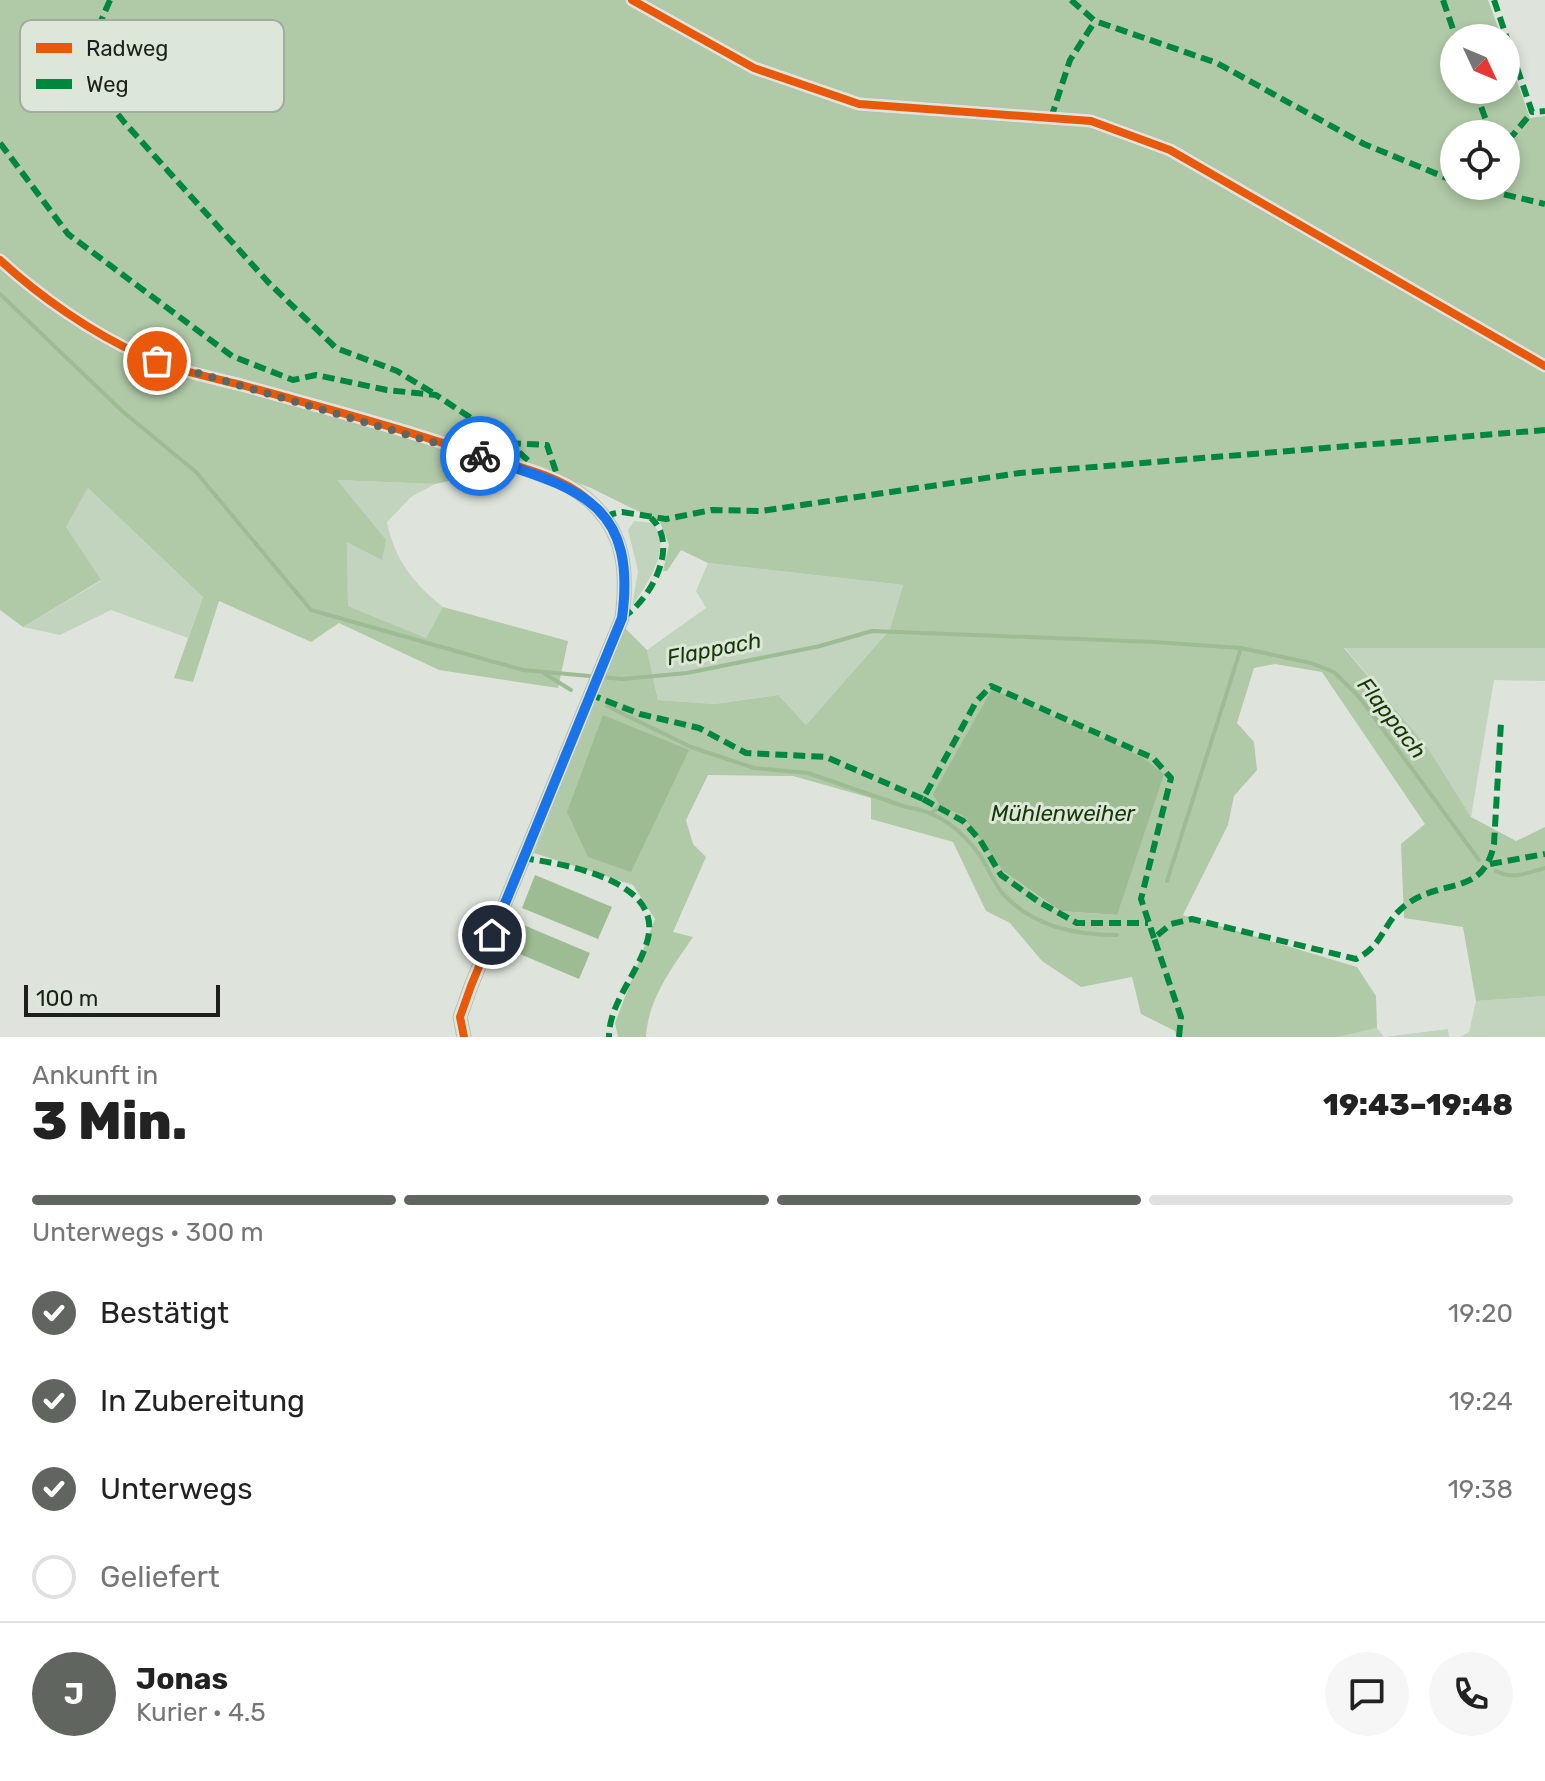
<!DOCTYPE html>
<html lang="de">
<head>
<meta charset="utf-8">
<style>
  :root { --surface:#fff; --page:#f6f6f6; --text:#222; --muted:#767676; --line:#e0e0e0; --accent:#61655f }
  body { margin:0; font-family:Rubik,sans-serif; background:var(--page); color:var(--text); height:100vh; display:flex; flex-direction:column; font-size:30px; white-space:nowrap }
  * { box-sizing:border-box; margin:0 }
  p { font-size:26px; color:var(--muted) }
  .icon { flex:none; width:44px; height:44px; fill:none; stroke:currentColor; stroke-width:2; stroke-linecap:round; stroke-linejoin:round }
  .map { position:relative; height:1037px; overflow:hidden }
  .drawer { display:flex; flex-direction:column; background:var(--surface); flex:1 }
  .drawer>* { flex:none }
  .needle { width:52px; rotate:134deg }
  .fabs { position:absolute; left:1440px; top:24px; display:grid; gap:16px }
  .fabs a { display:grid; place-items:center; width:80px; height:80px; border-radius:50%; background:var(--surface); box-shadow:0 4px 12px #0003; font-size:40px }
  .scale { position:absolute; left:24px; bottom:20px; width:196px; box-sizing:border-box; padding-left:8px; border:4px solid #1d201c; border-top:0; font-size:22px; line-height:28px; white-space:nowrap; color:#1d201c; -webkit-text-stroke:6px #dde7d9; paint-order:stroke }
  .pin { position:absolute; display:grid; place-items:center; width:68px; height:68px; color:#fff; margin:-34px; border:4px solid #fff; border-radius:50%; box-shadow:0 2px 8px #0007 }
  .courier { position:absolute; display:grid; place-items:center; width:80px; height:80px; margin:-40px; border:6px solid #1a73e8; border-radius:50%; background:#fff; color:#222; box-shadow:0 2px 10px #0007 }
  .overview em { font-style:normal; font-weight:800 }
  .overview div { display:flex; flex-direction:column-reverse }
  .overview { display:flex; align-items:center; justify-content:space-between; height:136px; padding:0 32px }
  h1 { font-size:52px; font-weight:800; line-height:60px }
  .bar { display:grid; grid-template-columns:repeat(4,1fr); gap:12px 8px; align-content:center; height:96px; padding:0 32px }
  .bar i { height:10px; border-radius:6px; background:var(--line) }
  .bar .current { background:var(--accent) }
  .bar p { grid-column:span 4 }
  .line { display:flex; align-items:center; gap:20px; padding:0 32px; border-top:2px solid var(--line) }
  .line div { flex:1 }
  .round { display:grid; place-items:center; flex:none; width:84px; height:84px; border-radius:42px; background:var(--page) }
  ol { padding:0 32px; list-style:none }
  li { display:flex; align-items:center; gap:24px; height:88px }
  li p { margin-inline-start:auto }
  li .icon { padding:8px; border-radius:50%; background:var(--accent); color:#fff; stroke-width:4 }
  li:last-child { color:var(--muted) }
  li i { width:44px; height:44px; border:4px solid var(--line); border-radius:50% }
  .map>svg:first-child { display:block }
  .green { fill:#c2d4bd }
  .forest { fill:#b0c9a7; fill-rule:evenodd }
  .water { fill:#9ebc94 }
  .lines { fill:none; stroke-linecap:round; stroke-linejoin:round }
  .stream { stroke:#9ebc94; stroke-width:4 }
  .street-casing { stroke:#b9beb8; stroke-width:15 }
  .street { stroke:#fafbfa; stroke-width:12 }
  .quiet { stroke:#00873e; stroke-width:6; stroke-dasharray:12 6; stroke-linecap:butt }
  .cycleway-casing { stroke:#dde7d9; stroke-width:13 }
  .cycleway { stroke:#e8590c; stroke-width:8 }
  .done { stroke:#61655f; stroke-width:8; stroke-dasharray:0 14.4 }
  .route { stroke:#1a73e8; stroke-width:10 }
  .labels { text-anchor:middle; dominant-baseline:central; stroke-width:6; stroke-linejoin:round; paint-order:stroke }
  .water-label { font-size:22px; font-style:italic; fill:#133900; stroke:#dde7d9 }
  .key { fill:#dde7d9; stroke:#a3aba0; stroke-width:2 }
  .key-label { font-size:22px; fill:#1d201c }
</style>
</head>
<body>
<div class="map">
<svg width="1545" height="1037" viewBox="0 0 1545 1037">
  <rect width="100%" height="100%" fill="#dee4dc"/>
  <g class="green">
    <path d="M337,480L435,484L411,497L387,522C394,559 414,584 443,607L426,638L348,606L347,542Z"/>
    <polygon points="88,488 203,597 188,638 111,610 60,635 23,627 101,581 66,527"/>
    <path d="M634,521L652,523C674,546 647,585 632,606L638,571L628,530Z"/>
    <polygon points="708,563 903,585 891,630 806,725 777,695 714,704 658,700 647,650 706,608 696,591"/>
    <polygon points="1344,647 1545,648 1545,681 1494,680 1471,817 1428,748"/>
    <polygon points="1545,996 1545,1037 1460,1037 1469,1032 1476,1001"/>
    <polygon points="1377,1028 1384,1037 1448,1029 1449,1037 1338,1037"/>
  </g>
  <path class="forest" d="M0,0H1488L1502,38H1454V90H1506V51L1530,118L1545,116V648H1344L1428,748L1471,817L1516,841L1545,827V996L1476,1001L1463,927L1404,918L1401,844L1425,824L1322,672L1275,664L1254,668L1237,723L1254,742L1257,770L1234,796L1228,825L1183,915L1357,967L1376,996L1377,1028L1338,1037H1177L1175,1031L1141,1014L1132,977L1081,987L1042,961L1010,923L986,911L953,842L871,819V798L793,776L708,775L686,820L693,844L706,857L673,932L693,937C672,968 648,999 646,1037H618L615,1023L655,919L633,885L534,853L624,627L647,650L658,700L714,704L778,695L806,725L890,630L903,585L708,563L681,550L667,571H663L669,545L660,522L591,488L528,464L435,484L337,480L386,540L382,560L347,542L348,606L426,638L443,607L568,641L558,688L439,670L339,623L311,642L219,601L193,682L174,678L203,597L88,488L66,527L101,580L23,627L0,610ZM1454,134H1506V186H1454ZM962,815L1117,915L1059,911L1003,871Z"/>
  <g class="water">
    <polygon points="992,689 1142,757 1164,774 1117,915 1060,911 1003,871 962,815 940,806 933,794"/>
    <polygon points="603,715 689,750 631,872 588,857 567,812"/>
    <polygon points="535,875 612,907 598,939 522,908"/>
    <polygon points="514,921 590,953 579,979 503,947"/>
  </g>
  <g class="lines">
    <g class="stream">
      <polyline points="0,294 121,410 196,472 311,610 523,670 623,679 687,673 820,646 872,631 1154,642 1241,648 1311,663 1334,672 1360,698 1479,860"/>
      <polyline points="545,674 571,690"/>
      <path d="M607,706L691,747L754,768L808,773L906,807C938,811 963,831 981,857C989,869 994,884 1004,895C1035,927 1075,935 1117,935"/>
      <polyline points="930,814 940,806"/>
      <path d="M1496,871C1512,880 1528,873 1545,868"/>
      <polyline points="1167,881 1241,648"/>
    </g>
    <defs>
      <g id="street">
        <polyline points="632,0 754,68 859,104 1091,121 1170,150 1545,366"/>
        <path d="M0,260C39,296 92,333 141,355C174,370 210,377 245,386C320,407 395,426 467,451C504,464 555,472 586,498C625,530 628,571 622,618L471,986L460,1017L464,1037"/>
      </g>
    </defs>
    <use href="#street" class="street-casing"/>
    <use href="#street" class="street"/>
    <g class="quiet">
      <polyline points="110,0 89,49 102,94 124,122 268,282 336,348 397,371 433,393"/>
      <polyline points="1071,0 1095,21 1217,63 1364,144 1454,181"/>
      <polyline points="1443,0 1456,38"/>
      <polyline points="1494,0 1532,112 1545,111"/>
      <polyline points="1475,90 1491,134"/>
      <polyline points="1051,118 1070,60 1095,21"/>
      <polyline points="1506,138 1513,135 1532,112"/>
      <polyline points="0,143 68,234 232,356 293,380 316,375 387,390 436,395 509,443 532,464 530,469"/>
      <polyline points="1469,186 1545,204"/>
      <polyline points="509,443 547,445 560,484"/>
      <polyline points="607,520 612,514 622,512 666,519 712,510 761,511 1020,473 1545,430"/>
      <path d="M622,618C650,601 681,545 651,518"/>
      <polyline points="589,694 640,714 699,728 746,753 826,757 923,799 976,702 991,686 1153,758 1171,778 1141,899 1154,938"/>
      <polyline points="923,799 963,821 980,840 1001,875 1039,902 1077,923 1148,923"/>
      <path d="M522,858C566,864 669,881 646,945C636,976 609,1004 609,1037"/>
      <polyline points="1490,864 1545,854"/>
      <path d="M1179,1037L1181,1017L1154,938L1171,924L1192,919L1356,959C1386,944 1382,920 1410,902C1445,879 1484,895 1494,844L1501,722"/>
    </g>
    <defs>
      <g id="cycleway">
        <polyline points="632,0 754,68 859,104 1091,121 1170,150 1545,366"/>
        <path d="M0,260C39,296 92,333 141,355C174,370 210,377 245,386C320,407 395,426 467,451C504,464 555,472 586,498C625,530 628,571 622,618L471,986L460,1017L464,1037"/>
      </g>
    </defs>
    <use href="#cycleway" class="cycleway-casing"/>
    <use href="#cycleway" class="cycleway"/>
  </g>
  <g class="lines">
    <polyline class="done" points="157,361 480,456"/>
    <path class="route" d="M480,456C574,488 638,499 622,618L492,935"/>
  </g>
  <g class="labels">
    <g class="water-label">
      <text transform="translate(714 649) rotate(-11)">Flappach</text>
      <text transform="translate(1392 718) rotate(52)">Flappach</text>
      <text x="1063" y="813">Mühlenweiher</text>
    </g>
  </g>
  <rect x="20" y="20" width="264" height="92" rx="12" class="key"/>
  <rect x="36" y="43" width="36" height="10" fill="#e8590c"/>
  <rect x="36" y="79" width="36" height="10" fill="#00873e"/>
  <g class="key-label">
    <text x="86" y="56">Radweg</text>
    <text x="86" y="92">Weg</text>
  </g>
</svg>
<div class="fabs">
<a><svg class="needle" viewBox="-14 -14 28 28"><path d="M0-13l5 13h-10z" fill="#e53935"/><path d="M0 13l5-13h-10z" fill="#767676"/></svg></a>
<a><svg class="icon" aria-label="locate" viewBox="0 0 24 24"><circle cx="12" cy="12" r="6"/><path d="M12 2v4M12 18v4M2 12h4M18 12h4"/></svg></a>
</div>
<div class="scale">100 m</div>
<div class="pin" style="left:157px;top:361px;background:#ea580c"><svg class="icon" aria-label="bag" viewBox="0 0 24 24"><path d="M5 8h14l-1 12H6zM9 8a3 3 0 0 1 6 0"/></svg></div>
<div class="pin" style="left:492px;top:935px;background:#1f2937"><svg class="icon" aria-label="home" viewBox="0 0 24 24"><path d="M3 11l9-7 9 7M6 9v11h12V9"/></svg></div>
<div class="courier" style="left:480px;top:456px"><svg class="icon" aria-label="bike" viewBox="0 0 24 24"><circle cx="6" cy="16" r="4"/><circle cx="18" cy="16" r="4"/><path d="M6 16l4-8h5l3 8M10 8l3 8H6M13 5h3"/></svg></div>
</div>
<section class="drawer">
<div class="overview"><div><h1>3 Min.</h1><p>Ankunft in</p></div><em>19:43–19:48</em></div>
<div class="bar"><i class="current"></i><i class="current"></i><i class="current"></i><i></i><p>Unterwegs · 300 m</p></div>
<ol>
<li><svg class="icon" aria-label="check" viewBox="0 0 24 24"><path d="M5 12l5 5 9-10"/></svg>Bestätigt<p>19:20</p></li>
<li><svg class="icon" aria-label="check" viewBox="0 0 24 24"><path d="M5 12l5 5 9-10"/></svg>In Zubereitung<p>19:24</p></li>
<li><svg class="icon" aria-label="check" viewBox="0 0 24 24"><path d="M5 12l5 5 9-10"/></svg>Unterwegs<p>19:38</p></li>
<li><i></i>Geliefert</li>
</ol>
<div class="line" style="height:144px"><b class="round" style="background:var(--accent);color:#fff">J</b><div><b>Jonas</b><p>Kurier · 4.5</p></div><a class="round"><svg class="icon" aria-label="chat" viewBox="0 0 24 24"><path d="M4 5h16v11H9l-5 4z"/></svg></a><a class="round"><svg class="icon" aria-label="phone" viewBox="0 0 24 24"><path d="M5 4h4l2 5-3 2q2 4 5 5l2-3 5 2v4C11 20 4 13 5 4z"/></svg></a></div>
</section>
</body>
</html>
